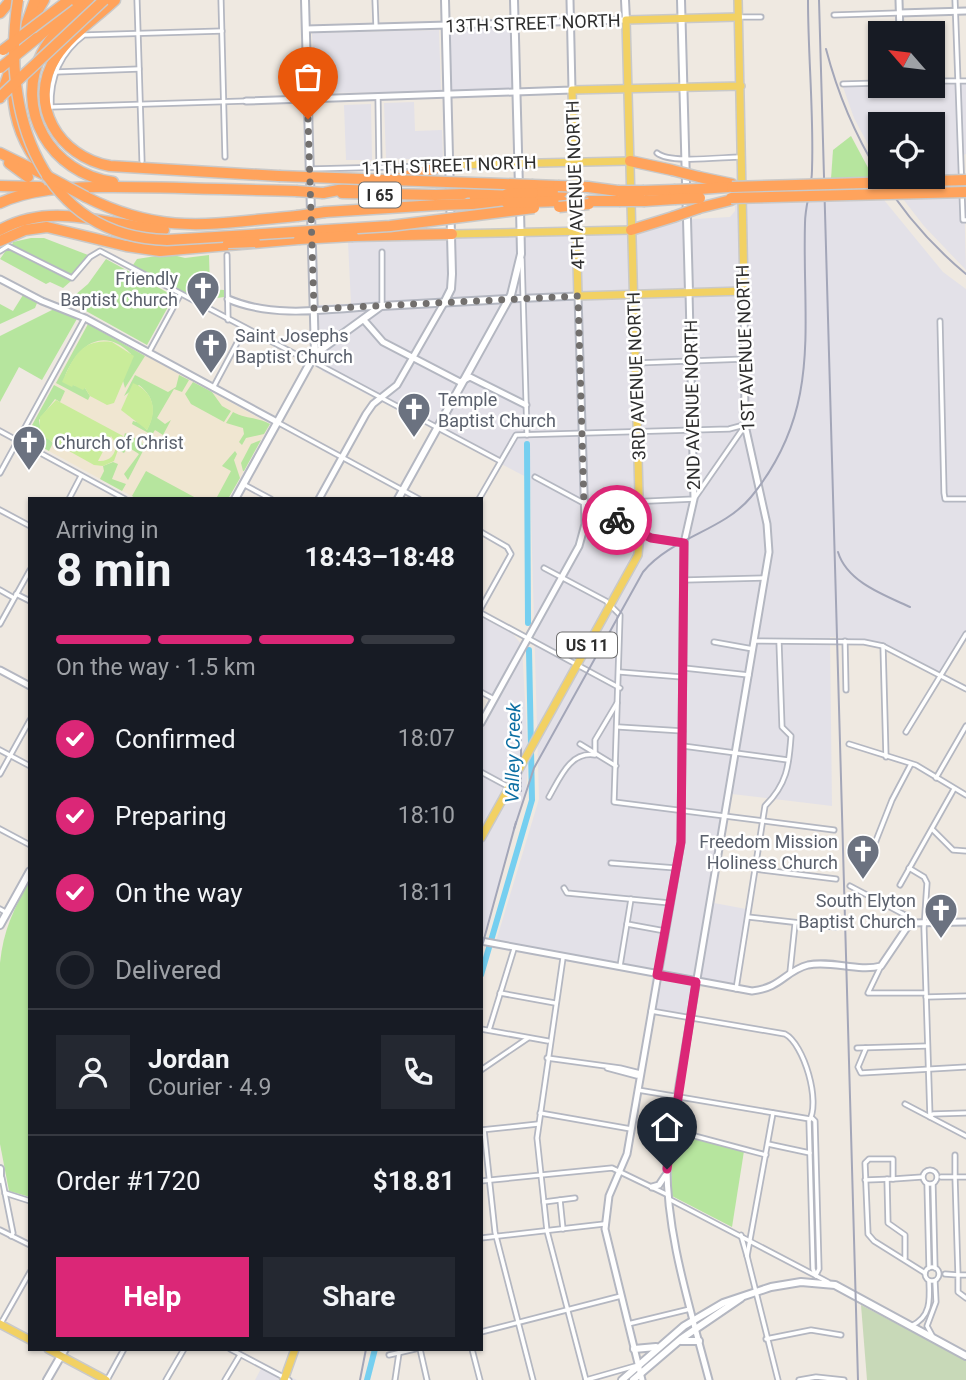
<!DOCTYPE html>
<html lang="en">
<head>
<meta charset="utf-8">
<style>
  :root { --surface:#171b24; --page:#242831; --text:#f1f3f6; --muted:#9ea1a6; --line:#363941; --accent:#db2777 }
  body { margin:0; font-family:Roboto,sans-serif; background:var(--page); color:var(--text); height:100vh; display:flex; flex-direction:column; font-size:26px; white-space:nowrap }
  * { box-sizing:border-box; margin:0 }
  p { font-size:23px; color:var(--muted) }
  .icon { flex:none; width:38px; height:38px; fill:none; stroke:currentColor; stroke-width:2; stroke-linecap:round; stroke-linejoin:round }
  .map { position:relative; flex:1; overflow:hidden }
  .sheet { position:absolute; left:28px; top:497px; width:455px; height:854px; display:flex; flex-direction:column; background:var(--surface); border-radius:0px; box-shadow:0 2px 5px #0004 }
  .sheet>* { flex:none }
  .needle { width:46px; rotate:298deg }
  .buttons { position:absolute; left:868px; top:21px; display:grid; gap:14px }
  .buttons a { display:grid; place-items:center; width:77px; height:77px; border-radius:0px; background:var(--surface); box-shadow:0 2px 5px #0004; font-size:35px }
  .pin { position:absolute; display:grid; place-items:center; width:60px; height:60px; color:#fff; margin:-72px -30px; border-radius:50% 50% 50% 0; rotate:-45deg; box-shadow:0 0 7px #0007 }
  .pin .icon { rotate:45deg }
  .courier { position:absolute; display:grid; place-items:center; width:70px; height:70px; margin:-35px; border:5px solid #db2777; border-radius:50%; background:#fff; color:#222; box-shadow:0 2px 9px #0007 }
  .summary em { font-style:normal; font-weight:700 }
  .summary div { display:flex; flex-direction:column-reverse }
  .summary { display:flex; align-items:center; justify-content:space-between; height:119px; padding:0 28px }
  h1 { font-size:46px; font-weight:700; line-height:52px }
  .bar { display:grid; grid-template-columns:repeat(4,1fr); gap:10px 7px; align-content:center; height:84px; padding:0 28px }
  .bar i { height:9px; border-radius:5px; background:var(--line) }
  .bar .active { background:var(--accent) }
  .bar p { grid-column:span 4 }
  .line { display:flex; align-items:center; gap:18px; padding:0 28px; border-top:2px solid var(--line) }
  .line div { flex:1 }
  .round { display:grid; place-items:center; flex:none; width:74px; height:74px; border-radius:0px; background:var(--page) }
  ol { padding:0 28px; list-style:none }
  li { display:flex; align-items:center; gap:21px; height:77px }
  li p { margin-inline-start:auto }
  li .icon { padding:7px; border-radius:50%; background:var(--accent); color:#fff; stroke-width:4 }
  li:last-child { color:var(--muted) }
  li i { width:38px; height:38px; border:4px solid var(--line); border-radius:50% }
  .primary-button { display:flex; gap:14px; margin-top:auto; padding:14px 28px }
  .primary-button a { flex:1; height:80px; border-radius:0px; background:var(--accent); color:#fff; font-size:28px; font-weight:700; line-height:80px; text-align:center }
  .primary-button a+a { background:var(--page); color:var(--text) }
  .map>svg:first-child { display:block }
  .industrial { fill:#e3e1e8 }
  .education { fill:#f0e6d1 }
  .green { fill:#b6e59e }
  .cemetery { fill:#c8d9b8 }
  .pitch { fill:#c9ec9a; fill-rule:evenodd }
  .lines { fill:none; stroke-linecap:round; stroke-linejoin:round }
  .river { stroke:#75cff0; stroke-width:6 }
  .minor-casing { stroke:#b4b7c1; stroke-width:7 }
  .tertiary-casing { stroke:#b4b7c1; stroke-width:9 }
  .secondary-casing { stroke:#b4b7c1; stroke-width:10 }
  .primary-casing { stroke:#c9c9c9; stroke-width:10 }
  .motorway-casing { stroke:#c9c9c9; stroke-width:13 }
  .minor { stroke:#fff; stroke-width:3.5 }
  .tertiary { stroke:#fff; stroke-width:5 }
  .secondary { stroke:#fff; stroke-width:6 }
  .primary { stroke:#f2d163; stroke-width:7 }
  .motorway { stroke:#ffa35c; stroke-width:10 }
  .rail { stroke:#a3a6b8; stroke-width:2 }
  .motorway-bridge-casing { stroke:#c9c9c9; stroke-width:13; stroke-linecap:butt }
  .motorway-bridge { stroke:#ffa35c; stroke-width:10 }
  .done { stroke:#726f6d; stroke-width:7; stroke-dasharray:0 12.6 }
  .route { stroke:#db2777; stroke-width:9 }
  .labels { text-anchor:middle; dominant-baseline:central; stroke-width:5; stroke-linejoin:round; paint-order:stroke }
  .shield { fill:#fff; stroke:#6d6d6d; stroke-width:2 }
  .shield-label { font-size:16px; font-weight:bold; fill:#2e2e2e }
  .street-label { font-size:18px; fill:#2e2e2e; stroke:#fff }
  .worship-label { font-size:18px; fill:#5b616d; stroke:#fff; text-anchor:end }
  .water-label { font-size:19px; font-style:italic; fill:#0d6fa3; stroke:#fff }
</style>
</head>
<body>
<div class="map">
<svg width="966" height="1380" viewBox="0 0 966 1380">
  <rect width="100%" height="100%" fill="#efe9e1"/>
  <g class="industrial">
    <polygon points="511,28 513,89 451,90 449,29"/>
    <polygon points="439,30 441,92 314,93 312,33"/>
    <polygon points="966,84 966,154 963,155 966,270 924,226 886,177 933,177 933,124 880,124 880,167 854,118 843,87"/>
    <polygon points="414,102 415,131 442,130 443,159 386,159 384,103"/>
    <polygon points="371,104 372,160 346,160 344,105"/>
    <polygon points="884,200 943,272 966,289 966,635 944,674 880,643 830,637 832,806 732,794 714,903 746,909 735,985 700,979 694,1015 648,1008 652,977 494,948 539,799 530,479 322,371 318,305 351,304 348,242 657,226 694,219 730,217 735,211 735,202"/>
    <polygon points="481,617 512,633 522,645 528,759 526,795 481,944 481,715 492,695 481,689"/>
    <polygon points="263,1365 282,1373 297,1380 255,1380"/>
  </g>
  <polygon class="education" points="88,324 270,424 228,499 137,499 25,438"/>
  <g class="green">
    <polygon points="851,136 873,177 831,179 833,150"/>
    <polygon points="31,238 44,238 88,255 75,273 69,276 12,245 13,242"/>
    <polygon points="7,249 11,250 71,281 63,288 50,282 46,284 0,259"/>
    <polygon points="169,254 185,258 209,255 210,289 224,290 224,297 217,298 200,290 192,296 133,265 137,259"/>
    <polygon points="106,259 174,296 147,345 68,301 88,284"/>
    <polygon points="23,295 37,303 35,308 0,324 0,304 13,311"/>
    <polygon points="58,307 78,317 42,380 19,367 0,402 0,336"/>
    <path d="M88,324L145,356L125,388L122,377L131,354C102,325 77,347 65,376L73,385L85,388L90,396L88,400L56,383Z"/>
    <polygon points="203,333 228,348 221,360 196,346"/>
    <path d="M135,375L168,392L176,387L179,375L189,380L182,392L174,389L157,418L165,424L171,420L163,435L155,430L152,435L132,424L133,421L140,423L147,430C156,413 155,397 139,385L124,396Z"/>
    <polygon points="193,382 212,392 222,406 231,411 224,422 191,404 185,394"/>
    <polygon points="54,385 65,391 60,402 55,399 39,420 41,432 53,443 49,451 25,438"/>
    <path d="M233,412C246,419 257,417 270,424L264,434L246,438L242,445L239,442L244,434L243,428L226,423Z"/>
    <polygon points="125,433 142,442 144,449 128,480 124,474 139,454 128,447 124,453 120,451"/>
    <polygon points="261,440 244,471 243,471 241,463 251,444"/>
    <polygon points="235,451 237,454 234,460 240,478 228,499 217,497 231,471 222,466"/>
    <polygon points="113,462 118,464 112,479 126,484 122,491 100,479 104,471 103,466"/>
    <polygon points="146,471 196,498 202,499 137,499 132,496"/>
    <path d="M30,880V1197L9,1191L0,1144V963C3,931 14,908 30,880Z"/>
    <polygon points="675,1133 744,1151 732,1227 672,1196 671,1156"/>
  </g>
  <polygon class="cemetery" points="861,1305 966,1360 966,1380 867,1380"/>
  <g class="pitch">
    <path d="M112,342L134,356L114,403L107,405L90,396L85,388L83,390L73,385L72,387L62,382C73,359 80,338 112,342Z"/>
    <path d="M133,383C154,392 158,411 147,430L121,410Z"/>
    <path d="M56,400L123,436L114,461L103,466L94,465L44,437L40,429V417ZM111,436L116,444C116,455 109,462 98,461Z"/>
  </g>
  <g class="lines">
    <g class="river">
      <polyline points="527,444 528,623"/>
      <polyline points="481,975 532,800 529,650"/>
      <polyline points="367,1380 375,1349"/>
    </g>
    <defs>
      <g id="minor">
        <polyline points="137,0 142,161"/>
        <polyline points="221,0 225,157"/>
        <polyline points="375,0 376,27"/>
        <polyline points="955,0 963,220 966,220"/>
        <polyline points="834,15 898,13"/>
        <polyline points="739,17 761,17"/>
        <path d="M222,31L84,35C60,53 50,78 51,107L246,101"/>
        <polyline points="56,72 139,69"/>
        <polyline points="933,81 966,81"/>
        <polyline points="843,84 880,83"/>
        <polyline points="378,97 379,167"/>
        <path d="M657,153C670,164 722,157 741,157"/>
        <polyline points="311,169 429,166"/>
        <polyline points="0,251 8,246 72,278 90,257 100,251 301,357 309,358 315,354 318,364 500,461"/>
        <polyline points="227,255 228,320"/>
        <polyline points="522,259 527,435"/>
        <polyline points="382,304 382,252"/>
        <polyline points="940,321 944,493 945,499 966,499"/>
        <polyline points="149,352 180,295"/>
        <polyline points="636,363 745,359"/>
        <polyline points="213,388 245,328"/>
        <polyline points="277,422 419,499"/>
        <polyline points="0,431 125,499"/>
        <polyline points="0,473 85,318"/>
        <polyline points="535,477 645,536 684,543"/>
        <polyline points="243,484 271,499"/>
        <polyline points="69,499 81,476"/>
        <polyline points="479,499 516,435 729,429 744,425"/>
        <polyline points="584,504 694,499 744,427"/>
        <polyline points="0,510 30,526"/>
        <polyline points="481,532 507,547 511,554 481,608"/>
        <polyline points="544,568 606,601 620,615 614,802 834,830"/>
        <polyline points="685,580 764,578"/>
        <polyline points="0,590 14,598"/>
        <polyline points="16,594 30,601"/>
        <polyline points="481,613 620,688"/>
        <polyline points="0,624 30,570"/>
        <polyline points="755,641 864,642 883,646 966,689"/>
        <polyline points="845,641 846,690"/>
        <polyline points="714,642 753,649"/>
        <polyline points="883,646 886,757"/>
        <polyline points="684,668 749,675"/>
        <polyline points="620,672 682,677"/>
        <polyline points="481,692 494,699"/>
        <polyline points="619,727 683,731"/>
        <polyline points="906,732 966,634"/>
        <polyline points="580,744 616,766"/>
        <polyline points="849,744 916,765 966,795"/>
        <polyline points="683,746 788,760"/>
        <polyline points="0,750 30,766"/>
        <polyline points="481,772 507,786"/>
        <polyline points="0,774 30,720"/>
        <polyline points="936,778 966,726"/>
        <path d="M549,797C560,778 570,751 595,755V740L617,703"/>
        <polyline points="0,829 30,845"/>
        <polyline points="932,829 953,850 966,851"/>
        <polyline points="611,863 676,868"/>
        <polyline points="866,866 892,800 911,764"/>
        <polyline points="909,868 924,877 927,883 924,928 930,1117 933,1114 966,1113"/>
        <polyline points="755,869 836,879"/>
        <polyline points="900,885 954,789"/>
        <polyline points="850,886 907,916 913,922"/>
        <polyline points="564,888 567,893 670,903"/>
        <polyline points="0,909 7,913"/>
        <polyline points="748,917 835,927"/>
        <polyline points="627,924 665,931"/>
        <polyline points="563,958 537,1138 547,1231 586,1380"/>
        <polyline points="620,966 631,899"/>
        <polyline points="881,966 868,993 925,993"/>
        <polyline points="790,972 795,924"/>
        <path d="M736,989L765,806C787,784 789,766 791,736L782,727L779,642"/>
        <polyline points="500,993 555,1003"/>
        <polyline points="926,997 966,996"/>
        <path d="M651,1011L785,1034C804,1044 821,1102 809,1121L813,1269L816,1276"/>
        <polyline points="481,1029 548,1041"/>
        <polyline points="489,1030 514,949"/>
        <polyline points="857,1048 927,1046"/>
        <polyline points="866,1048 858,1067 861,1073 966,1067"/>
        <polyline points="547,1058 620,1068 640,1073 637,1076 607,1068"/>
        <polyline points="481,1070 528,1038"/>
        <polyline points="638,1090 810,1119"/>
        <polyline points="905,1104 966,1136"/>
        <polyline points="540,1113 631,1129"/>
        <polyline points="773,1113 747,1256 778,1380"/>
        <polyline points="812,1118 815,1121 819,1269 816,1275"/>
        <polyline points="481,1130 538,1124"/>
        <polyline points="484,1130 495,1232 533,1380"/>
        <polyline points="672,1130 766,1155"/>
        <polyline points="768,1144 810,1153"/>
        <circle cx="930" cy="1177" r="7"/>
        <polyline points="922,1177 893,1179 893,1159 869,1159 865,1163 868,1234 874,1241 925,1273"/>
        <polyline points="941,1177 955,1177 955,1155"/>
        <polyline points="966,1177 955,1177 958,1275 966,1275"/>
        <polyline points="2,1178 13,1233 11,1236"/>
        <polyline points="887,1179 888,1223 905,1235 905,1258"/>
        <polyline points="865,1180 893,1179"/>
        <polyline points="481,1181 612,1168 666,1194"/>
        <polyline points="927,1184 929,1268"/>
        <polyline points="933,1184 935,1268"/>
        <polyline points="5,1193 30,1201"/>
        <polyline points="669,1199 828,1282"/>
        <polyline points="560,1200 563,1229"/>
        <polyline points="544,1202 575,1198"/>
        <polyline points="0,1230 30,1245"/>
        <polyline points="741,1235 747,1256"/>
        <polyline points="481,1238 604,1224"/>
        <circle cx="932" cy="1274" r="7"/>
        <polyline points="945,1274 958,1275 958,1292 966,1298"/>
        <polyline points="628,1324 690,1309"/>
        <polyline points="0,1325 30,1272"/>
        <path d="M911,1326C931,1317 930,1300 929,1281"/>
        <polyline points="481,1332 621,1296"/>
        <polyline points="933,1337 927,1326 936,1302 935,1281"/>
        <polyline points="766,1339 811,1330 841,1335"/>
        <polyline points="230,1349 289,1380"/>
        <polyline points="420,1349 427,1380"/>
        <polyline points="472,1349 480,1380"/>
        <polyline points="389,1355 415,1349"/>
        <polyline points="107,1380 124,1349"/>
        <polyline points="166,1380 184,1349"/>
        <polyline points="225,1380 240,1355"/>
        <polyline points="395,1380 399,1353"/>
        <polyline points="586,1380 635,1366"/>
        <polyline points="799,1380 816,1377 844,1380"/>
      </g>
      <g id="tertiary">
        <polyline points="899,0 900,33"/>
        <polyline points="899,13 966,11"/>
        <polyline points="306,29 626,20"/>
        <polyline points="246,101 572,90 570,0"/>
        <polyline points="0,279 42,301 85,318 277,422"/>
        <path d="M228,299C274,319 331,309 380,306"/>
        <polyline points="363,319 383,342 460,382 470,377 526,405"/>
        <polyline points="319,499 366,414 373,404 397,385 444,303"/>
        <polyline points="0,670 30,686"/>
        <polyline points="481,723 579,546 585,524 578,296 508,299"/>
        <path d="M481,941L752,991C781,988 785,971 808,965C831,960 858,972 881,966L910,923L966,922"/>
        <polyline points="652,1187 659,1185 665,1176"/>
        <polyline points="642,1380 605,1229 609,1196 627,1154 681,842 684,543 694,499 689,292"/>
        <path d="M709,1380C690,1307 665,1232 667,1157L769,552L767,524L745,425L744,291"/>
      </g>
      <g id="secondary">
        <polyline points="514,0 519,188"/>
        <polyline points="625,0 626,20"/>
        <polyline points="681,0 689,292"/>
        <polyline points="444,303 451,289 452,274 445,0"/>
        <polyline points="315,354 381,306 508,299"/>
        <polyline points="235,499 315,354 305,0"/>
        <polyline points="398,499 511,295 521,254 520,209"/>
        <polyline points="0,925 30,871"/>
        <polyline points="0,1169 0,1180"/>
        <polyline points="681,1341 699,1341"/>
        <polyline points="634,1349 656,1347"/>
        <polyline points="47,1380 65,1349"/>
        <polyline points="622,1380 684,1326 723,1303 771,1287 801,1282 835,1285 966,1356"/>
        <polyline points="633,1380 681,1339 741,1298"/>
      </g>
      <g id="primary">
        <polyline points="738,0 744,291 578,296 572,90 741,86"/>
        <polyline points="449,165 630,161"/>
        <polyline points="452,234 631,230"/>
        <polyline points="481,838 638,555 640,532 626,20 738,17"/>
        <polyline points="0,1324 30,1340"/>
        <polyline points="48,1349 106,1380"/>
        <polyline points="284,1380 295,1349"/>
      </g>
      <g id="motorway">
        <path d="M89,0C73,16 53,32 42,53C13,110 51,173 113,182"/>
        <path d="M115,0C96,18 70,35 56,57C26,104 59,157 110,166L279,176"/>
        <polyline points="0,13 11,0"/>
        <polyline points="34,17 44,0"/>
        <polyline points="37,38 80,0"/>
        <path d="M13,82C12,111 19,136 36,160"/>
        <polyline points="0,98 35,0"/>
        <polyline points="0,153 47,176"/>
        <polyline points="630,161 672,170"/>
        <polyline points="9,163 28,177"/>
        <polyline points="699,177 732,184"/>
        <polyline points="395,179 449,165"/>
        <polyline points="533,185 558,186"/>
        <polyline points="0,186 40,187"/>
        <polyline points="588,187 618,191"/>
        <polyline points="700,189 728,187"/>
        <polyline points="644,191 674,190"/>
        <polyline points="323,193 380,182"/>
        <polyline points="342,193 436,195"/>
        <polyline points="533,193 562,192"/>
        <polyline points="463,194 507,194"/>
        <path d="M86,197C165,237 214,223 297,216"/>
        <polyline points="589,201 619,201"/>
        <polyline points="645,201 675,199"/>
        <polyline points="533,202 562,201"/>
        <path d="M0,203C29,189 64,188 96,187C163,186 229,190 296,191"/>
        <polyline points="470,204 507,203"/>
        <polyline points="699,208 731,200"/>
        <polyline points="325,212 437,205"/>
        <path d="M0,230C53,200 108,226 164,230"/>
        <polyline points="631,230 673,217"/>
        <polyline points="353,236 452,234"/>
        <polyline points="0,241 25,230 47,227 126,246 160,251 299,239"/>
      </g>
    </defs>
    <use href="#minor" class="minor-casing"/>
    <use href="#tertiary" class="tertiary-casing"/>
    <use href="#secondary" class="secondary-casing"/>
    <use href="#primary" class="primary-casing"/>
    <use href="#motorway" class="motorway-casing"/>
    <use href="#minor" class="minor"/>
    <use href="#tertiary" class="tertiary"/>
    <use href="#secondary" class="secondary"/>
    <use href="#primary" class="primary"/>
    <use href="#motorway" class="motorway"/>
    <g class="rail">
      <polyline points="819,0 858,1380"/>
      <path d="M826,49C849,137 896,216 966,274"/>
      <path d="M838,552C847,582 884,595 910,607"/>
      <polyline points="521,791 521,711"/>
      <path d="M514,829L534,768L643,572C672,537 723,531 751,497C823,409 802,326 805,223C805,205 812,188 812,170C814,114 808,57 808,0"/>
      <polyline points="481,950 516,822"/>
      <polyline points="360,1380 366,1349"/>
    </g>
    <defs>
      <g id="motorway-bridge">
        <path d="M18,0C0,113 42,237 167,240L390,226L534,208"/>
        <polyline points="3,50 69,0"/>
        <polyline points="0,68 37,38"/>
        <polyline points="0,97 104,0"/>
        <polyline points="672,170 699,177"/>
        <polyline points="47,176 86,197"/>
        <polyline points="279,176 533,185"/>
        <polyline points="558,186 588,187"/>
        <polyline points="732,187 966,180"/>
        <polyline points="674,190 700,189"/>
        <polyline points="296,191 323,193"/>
        <polyline points="618,191 644,191"/>
        <polyline points="507,194 533,193"/>
        <polyline points="436,195 463,194"/>
        <polyline points="731,198 966,192"/>
        <polyline points="675,199 700,198"/>
        <polyline points="619,201 645,201"/>
        <polyline points="507,203 533,202"/>
        <polyline points="437,205 470,204"/>
        <polyline points="559,207 589,204"/>
        <polyline points="297,216 325,212"/>
        <polyline points="673,217 699,208"/>
        <polyline points="299,239 353,236"/>
        <polyline points="228,243 255,242"/>
      </g>
    </defs>
    <use href="#motorway-bridge" class="motorway-bridge-casing"/>
    <use href="#motorway-bridge" class="motorway-bridge"/>
  </g>
  <g class="lines">
    <polyline class="done" points="308,119 314,309 578,296 584,504 617,520"/>
    <polyline class="route" points="617,520 651,538 684,543 681,842 657,975 696,982 667,1169"/>
  </g>
  <defs>
    <symbol id="church-pin" viewBox="-11 -11 22 30"><path d="M0 17L-7.5 6A9.5 9.5 0 1 1 7.5 6Z" fill="#6b7280" stroke="#fff"/><path d="M-1.2-6h2.4v3.5h3.3v2.4h-3.3V6h-2.4V-.1h-3.3v-2.4h3.3Z" fill="#fff"/></symbol>
  </defs>
  <g fill-rule="evenodd">
    <use href="#church-pin" x="184" y="269" width="38" height="52"/>
    <use href="#church-pin" x="192" y="326" width="38" height="52"/>
    <use href="#church-pin" x="395" y="390" width="38" height="52"/>
    <use href="#church-pin" x="10" y="423" width="38" height="52"/>
    <use href="#church-pin" x="844" y="832" width="38" height="52"/>
    <use href="#church-pin" x="922" y="891" width="38" height="52"/>
  </g>
  <g class="labels">
    <g class="shield">
      <rect x="359" y="182.5" width="42" height="25" rx="5"/>
      <rect x="557" y="632.5" width="60" height="25" rx="5"/>
    </g>
    <g class="shield-label">
      <text x="380" y="195">I 65</text>
      <text x="587" y="645">US 11</text>
    </g>
    <g class="street-label">
      <text transform="translate(533 23) rotate(-2)">13TH STREET NORTH</text>
      <text transform="translate(449 165) rotate(-2)">11TH STREET NORTH</text>
      <text transform="translate(575 185) rotate(-92)">4TH AVENUE NORTH</text>
      <text transform="translate(745 348) rotate(-92)">1ST AVENUE NORTH</text>
      <text transform="translate(636 376) rotate(-92)">3RD AVENUE NORTH</text>
      <text transform="translate(692 405) rotate(-91)">2ND AVENUE NORTH</text>
    </g>
    <g class="worship-label">
      <text x="178" y="278">Friendly<tspan x="178" dy="21">Baptist Church</tspan></text>
      <text x="235" y="335" text-anchor="start">Saint Josephs<tspan x="235" dy="21">Baptist Church</tspan></text>
      <text x="438" y="399" text-anchor="start">Temple<tspan x="438" dy="21">Baptist Church</tspan></text>
      <text x="54" y="442" text-anchor="start">Church of Christ</text>
      <text x="838" y="841">Freedom Mission<tspan x="838" dy="21">Holiness Church</tspan></text>
      <text x="916" y="900">South Elyton<tspan x="916" dy="21">Baptist Church</tspan></text>
    </g>
    <g class="water-label">
      <text transform="translate(513 753) rotate(-89)">Valley Creek</text>
    </g>
  </g>
</svg>
<div class="buttons">
<a><svg class="needle" viewBox="-14 -14 28 28"><path d="M0-13l5 13h-10z" fill="#e53935"/><path d="M0 13l5-13h-10z" fill="#9ea1a6"/></svg></a>
<a><svg class="icon" aria-label="locate" viewBox="0 0 24 24"><circle cx="12" cy="12" r="6"/><path d="M12 2v4M12 18v4M2 12h4M18 12h4"/></svg></a>
</div>
<div class="pin" style="left:308px;top:119px;background:#ea580c"><svg class="icon" aria-label="bag" viewBox="0 0 24 24"><path d="M5 8h14l-1 12H6zM9 8a3 3 0 0 1 6 0"/></svg></div>
<div class="pin" style="left:667px;top:1169px;background:#1f2937"><svg class="icon" aria-label="home" viewBox="0 0 24 24"><path d="M3 11l9-7 9 7M6 9v11h12V9"/></svg></div>
<div class="courier" style="left:617px;top:520px"><svg class="icon" aria-label="bike" viewBox="0 0 24 24"><circle cx="6" cy="16" r="4"/><circle cx="18" cy="16" r="4"/><path d="M6 16l4-8h5l3 8M10 8l3 8H6M13 5h3"/></svg></div>
<section class="sheet">
<div class="summary"><div><h1>8 min</h1><p>Arriving in</p></div><em>18:43–18:48</em></div>
<div class="bar"><i class="active"></i><i class="active"></i><i class="active"></i><i></i><p>On the way · 1.5 km</p></div>
<ol>
<li><svg class="icon" aria-label="check" viewBox="0 0 24 24"><path d="M5 12l5 5 9-10"/></svg>Confirmed<p>18:07</p></li>
<li><svg class="icon" aria-label="check" viewBox="0 0 24 24"><path d="M5 12l5 5 9-10"/></svg>Preparing<p>18:10</p></li>
<li><svg class="icon" aria-label="check" viewBox="0 0 24 24"><path d="M5 12l5 5 9-10"/></svg>On the way<p>18:11</p></li>
<li><i></i>Delivered</li>
</ol>
<div class="line" style="height:126px"><a class="round"><svg class="icon" aria-label="person" viewBox="0 0 24 24"><circle cx="12" cy="8" r="4"/><path d="M4 21q1-7 8-7t8 7"/></svg></a><div><b>Jordan</b><p>Courier · 4.9</p></div><a class="round"><svg class="icon" aria-label="phone" viewBox="0 0 24 24"><path d="M5 4h4l2 5-3 2q2 4 5 5l2-3 5 2v4C11 20 4 13 5 4z"/></svg></a></div>
<div class="line" style="height:91px"><div>Order #1720</div><b>$18.81</b></div>
<div class="primary-button"><a>Help</a><a>Share</a></div>
</section>
</div>
</body>
</html>
